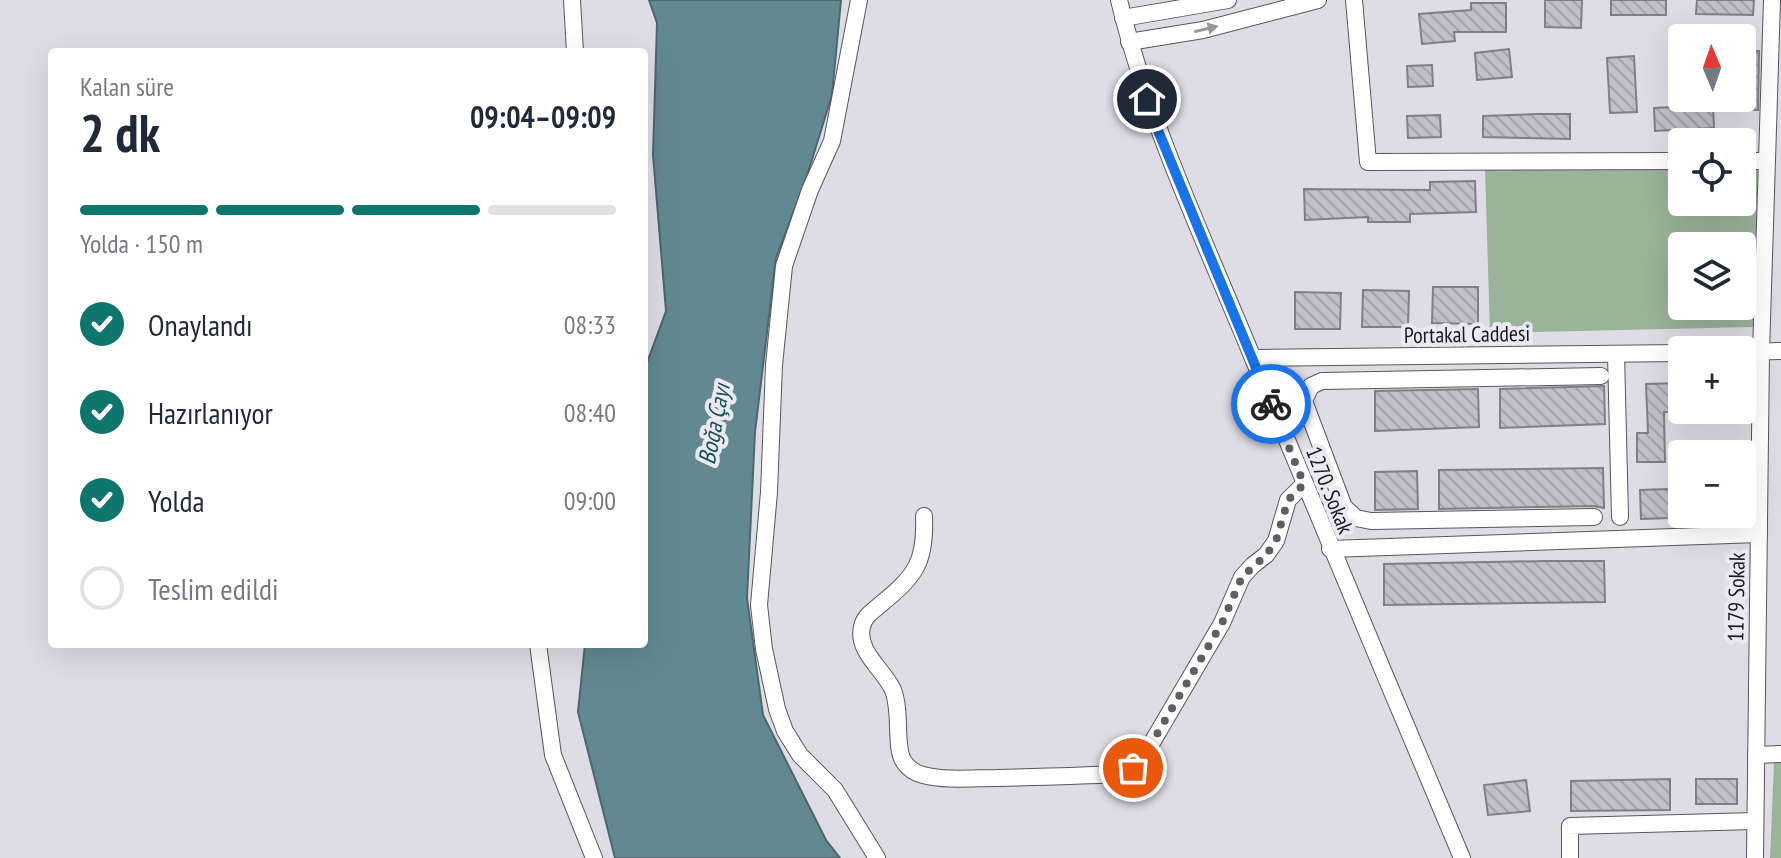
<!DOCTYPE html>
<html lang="tr">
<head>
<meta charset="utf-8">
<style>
  :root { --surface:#fff; --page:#f6f6f7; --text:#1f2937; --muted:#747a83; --line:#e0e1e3; --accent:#0f766e }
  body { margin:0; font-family:"PT Sans Narrow",sans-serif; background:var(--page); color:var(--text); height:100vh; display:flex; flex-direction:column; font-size:30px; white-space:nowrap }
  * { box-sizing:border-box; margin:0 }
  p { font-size:26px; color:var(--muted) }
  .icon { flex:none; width:44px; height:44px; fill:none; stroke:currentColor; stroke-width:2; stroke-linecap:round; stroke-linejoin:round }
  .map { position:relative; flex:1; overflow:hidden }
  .panel { position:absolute; left:48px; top:48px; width:600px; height:600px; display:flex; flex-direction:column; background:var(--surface); border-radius:8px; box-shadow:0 8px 32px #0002 }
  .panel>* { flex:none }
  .needle { width:52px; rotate:358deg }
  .tools { position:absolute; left:1668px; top:24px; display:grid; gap:16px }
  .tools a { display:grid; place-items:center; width:88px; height:88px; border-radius:8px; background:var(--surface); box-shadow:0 8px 32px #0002; font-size:40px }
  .pin { position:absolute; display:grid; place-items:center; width:68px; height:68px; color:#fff; margin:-34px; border:4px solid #fff; border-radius:50%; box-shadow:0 2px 8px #0007 }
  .courier { position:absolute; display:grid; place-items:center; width:80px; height:80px; margin:-40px; border:6px solid #1a73e8; border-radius:50%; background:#fff; color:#222; box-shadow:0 2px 10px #0007 }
  .head em { font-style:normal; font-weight:700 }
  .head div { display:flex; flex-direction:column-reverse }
  .head { display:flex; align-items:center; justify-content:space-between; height:136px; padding:0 32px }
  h1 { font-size:52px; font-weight:700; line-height:60px }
  .bar { display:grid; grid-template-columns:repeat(4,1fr); gap:12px 8px; align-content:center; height:96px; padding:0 32px }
  .bar i { height:10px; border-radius:6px; background:var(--line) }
  .bar .current { background:var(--accent) }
  .bar p { grid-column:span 4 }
  ol { padding:0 32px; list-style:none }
  li { display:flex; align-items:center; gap:24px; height:88px }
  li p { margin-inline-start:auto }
  li .icon { padding:8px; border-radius:50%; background:var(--accent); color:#fff; stroke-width:4 }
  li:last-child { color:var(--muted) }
  li i { width:44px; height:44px; border:4px solid var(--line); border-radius:50% }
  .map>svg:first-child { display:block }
  .green { fill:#9ab39a; fill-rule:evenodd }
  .water { fill:#628991; stroke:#4c676e; stroke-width:2 }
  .building { fill:url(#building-back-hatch); stroke:#7f7f86; stroke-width:2 }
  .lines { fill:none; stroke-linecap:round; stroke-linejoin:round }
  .minor-casing { stroke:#57565d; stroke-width:18 }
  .minor { stroke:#fff; stroke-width:16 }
  .oneway { fill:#989899 }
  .done { stroke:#5f5e62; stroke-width:8; stroke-dasharray:0 14.4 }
  .route { stroke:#1a73e8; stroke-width:10 }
  .labels { text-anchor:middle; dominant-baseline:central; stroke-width:8; stroke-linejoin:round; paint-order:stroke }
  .street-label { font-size:22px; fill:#1a191c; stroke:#ebeaf3 }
  .water-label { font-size:24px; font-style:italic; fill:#154f59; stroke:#ebeaf3 }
</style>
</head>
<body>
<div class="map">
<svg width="1781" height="858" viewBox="0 0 1781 858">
  <defs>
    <pattern id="building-back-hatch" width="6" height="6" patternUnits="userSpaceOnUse" patternTransform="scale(2)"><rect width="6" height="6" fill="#c1c0c8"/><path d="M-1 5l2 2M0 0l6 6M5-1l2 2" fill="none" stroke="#a5a4ab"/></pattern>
  </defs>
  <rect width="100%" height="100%" fill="#dedde5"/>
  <g class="green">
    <path d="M1758,167L1753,327L1490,333L1485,169L1682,168V202H1742V168ZM1682,246H1742V306H1682Z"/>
    <polygon points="1774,763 1781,763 1781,858 1770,858"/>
  </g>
  <polygon class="water" points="649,0 841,0 832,95 806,179 776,258 755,432 747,598 763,715 826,840 840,858 615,858 578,712 585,644 644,644 644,371 666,311 653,155 657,23"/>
  <g class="building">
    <polygon points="1545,0 1582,0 1581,28 1545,27"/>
    <rect x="1611" y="0" width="55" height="15"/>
    <polygon points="1697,0 1754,0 1753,15 1696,14"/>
    <polygon points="1471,3 1506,3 1506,32 1454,32 1455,41 1422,44 1419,14 1471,10"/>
    <polygon points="1509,49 1512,77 1477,80 1475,53"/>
    <polygon points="1742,51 1759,51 1758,110 1736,109 1737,98 1742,98"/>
    <polygon points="1634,56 1637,112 1610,113 1607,58"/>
    <polygon points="1432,65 1433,86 1408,87 1407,66"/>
    <polygon points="1713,105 1714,128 1655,131 1654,108"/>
    <polygon points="1538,114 1570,114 1570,139 1483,137 1483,116"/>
    <polygon points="1440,115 1441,137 1408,138 1407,116"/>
    <polygon points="1475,181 1476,212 1410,214 1410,222 1368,222 1368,217 1305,220 1304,189 1430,190 1430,182"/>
    <polygon points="1433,287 1478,287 1478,324 1432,323"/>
    <polygon points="1363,290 1409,291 1408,327 1362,327"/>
    <polygon points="1295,292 1341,293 1340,329 1295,329"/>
    <polygon points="1682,383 1682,412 1664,412 1665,462 1637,462 1637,433 1648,433 1646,384"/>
    <polygon points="1604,386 1605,424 1500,428 1500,389"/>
    <polygon points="1478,389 1479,427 1375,431 1375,391"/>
    <polygon points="1603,468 1604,508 1594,506 1439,509 1439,470"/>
    <polygon points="1417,471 1418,509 1375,510 1375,472"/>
    <polygon points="1669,489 1670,518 1641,519 1640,490"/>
    <polygon points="1546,561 1604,561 1605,602 1384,605 1384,564"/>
    <polygon points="1670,779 1670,810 1571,811 1571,781"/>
    <rect x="1696" y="779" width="41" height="25"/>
    <polygon points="1526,780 1530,811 1488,815 1484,785"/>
  </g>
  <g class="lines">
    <defs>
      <g id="minor">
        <polyline points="572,0 575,52"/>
        <polyline points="859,0 832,141 810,190 784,266 774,365 769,492 759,605 764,649 777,709 785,731 800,755 835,790 877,858"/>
        <path d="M1119,0C1149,124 1204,239 1252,356C1322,524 1391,691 1462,858"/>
        <polyline points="1354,0 1368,162 1682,161"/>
        <polyline points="1123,18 1228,0"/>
        <polyline points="1129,42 1203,30 1318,0"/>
        <polyline points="1742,161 1767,161"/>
        <polyline points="1742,352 1781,351"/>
        <polyline points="1616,354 1620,517"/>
        <polyline points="1253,358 1682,353"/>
        <path d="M924,516C926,563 915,576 881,604C873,611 864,616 862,627C856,651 884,670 893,690C902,713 894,748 904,762C908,768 915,773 923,775C946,781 973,778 996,778C1037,777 1078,776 1119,774L1140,763L1222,623L1242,577L1253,565L1266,555L1276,541L1288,500L1304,484"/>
        <polyline points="1594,517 1371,521 1356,518 1344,507 1304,401 1311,386 1322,381 1601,376"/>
        <polyline points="1330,549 1759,534"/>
        <polyline points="538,644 553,755 594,858"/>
        <polyline points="1756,755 1781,754"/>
        <polyline points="1570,858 1570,826 1755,821"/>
        <polyline points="1755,858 1761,352 1772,0"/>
      </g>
    </defs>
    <use href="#minor" class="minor-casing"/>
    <use href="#minor" class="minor"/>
  </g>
  <defs><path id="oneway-solid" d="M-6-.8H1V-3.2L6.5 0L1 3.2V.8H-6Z" transform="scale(2)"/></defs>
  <use class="oneway" href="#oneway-solid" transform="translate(1206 29) rotate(-13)"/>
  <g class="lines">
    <polyline class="done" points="1133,768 1140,763 1222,623 1242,577 1266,555 1276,541 1288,500 1304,484 1271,404"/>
    <polyline class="route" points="1147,99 1157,128 1271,404"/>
  </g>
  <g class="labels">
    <g class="street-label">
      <text transform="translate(1467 334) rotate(-1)">Portakal Caddesi</text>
      <text transform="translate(1330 490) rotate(68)">1270. Sokak</text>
      <text transform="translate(1736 597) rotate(-89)">1179 Sokak</text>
    </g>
    <g class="water-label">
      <text transform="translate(714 424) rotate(-79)">Boğa Çayı</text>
    </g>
  </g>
</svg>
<div class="tools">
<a><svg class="needle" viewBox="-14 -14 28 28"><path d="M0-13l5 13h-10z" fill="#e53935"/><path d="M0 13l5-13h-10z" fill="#747a83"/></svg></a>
<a><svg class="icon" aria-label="locate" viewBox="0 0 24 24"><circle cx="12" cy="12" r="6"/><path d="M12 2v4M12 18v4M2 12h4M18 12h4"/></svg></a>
<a><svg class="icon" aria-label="layers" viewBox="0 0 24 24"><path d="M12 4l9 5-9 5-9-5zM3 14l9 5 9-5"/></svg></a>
<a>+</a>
<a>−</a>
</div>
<div class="pin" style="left:1133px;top:768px;background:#ea580c"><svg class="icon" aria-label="bag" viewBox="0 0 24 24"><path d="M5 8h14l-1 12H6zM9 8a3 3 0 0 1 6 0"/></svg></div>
<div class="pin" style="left:1147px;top:99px;background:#1f2937"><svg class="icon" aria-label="home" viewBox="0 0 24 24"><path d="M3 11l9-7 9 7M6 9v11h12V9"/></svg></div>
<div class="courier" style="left:1271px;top:404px"><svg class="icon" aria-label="bike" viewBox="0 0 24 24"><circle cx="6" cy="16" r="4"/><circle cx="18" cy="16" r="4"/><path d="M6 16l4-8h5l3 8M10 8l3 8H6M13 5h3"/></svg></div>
<section class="panel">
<div class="head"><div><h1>2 dk</h1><p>Kalan süre</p></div><em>09:04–09:09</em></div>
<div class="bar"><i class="current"></i><i class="current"></i><i class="current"></i><i></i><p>Yolda · 150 m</p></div>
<ol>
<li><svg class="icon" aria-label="check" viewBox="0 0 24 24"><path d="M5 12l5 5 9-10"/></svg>Onaylandı<p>08:33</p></li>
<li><svg class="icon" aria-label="check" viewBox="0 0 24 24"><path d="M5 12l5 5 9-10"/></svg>Hazırlanıyor<p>08:40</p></li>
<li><svg class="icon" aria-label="check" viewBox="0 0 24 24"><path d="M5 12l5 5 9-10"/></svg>Yolda<p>09:00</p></li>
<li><i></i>Teslim edildi</li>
</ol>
</section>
</div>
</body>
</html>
